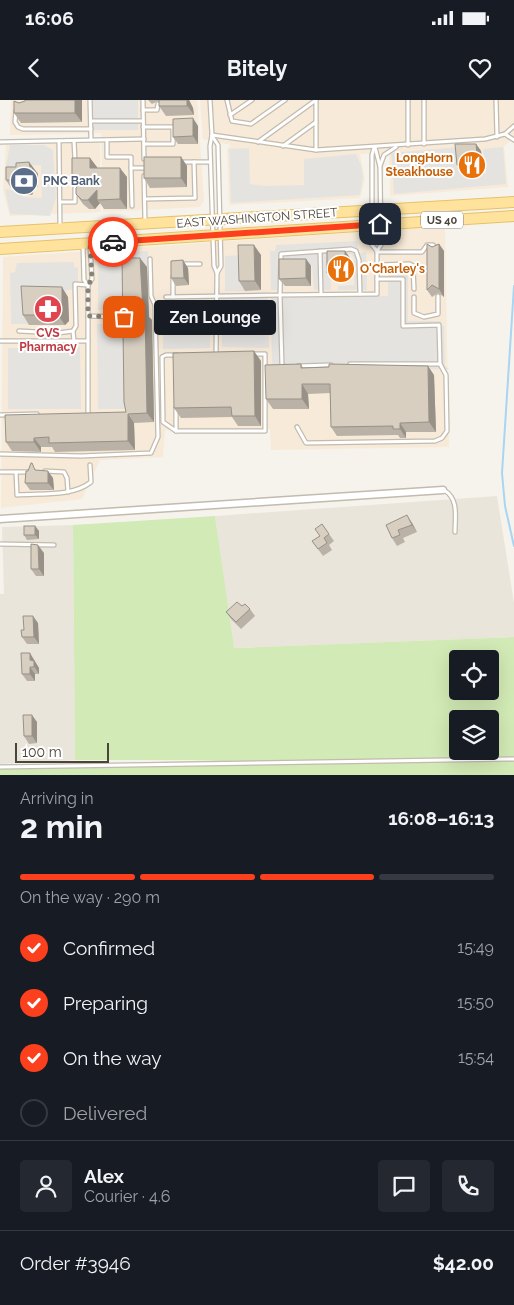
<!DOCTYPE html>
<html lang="en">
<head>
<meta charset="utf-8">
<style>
  :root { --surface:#171b24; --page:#242831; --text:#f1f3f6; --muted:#9ea1a6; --line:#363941; --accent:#fc3f1d }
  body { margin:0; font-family:Raleway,sans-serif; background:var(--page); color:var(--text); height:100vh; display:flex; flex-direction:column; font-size:19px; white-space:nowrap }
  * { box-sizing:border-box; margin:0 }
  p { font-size:16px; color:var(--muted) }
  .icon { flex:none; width:28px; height:28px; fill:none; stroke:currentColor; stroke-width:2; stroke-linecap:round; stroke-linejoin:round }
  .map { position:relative; height:675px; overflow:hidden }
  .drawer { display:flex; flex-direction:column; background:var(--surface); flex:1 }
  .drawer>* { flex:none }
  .fabs { position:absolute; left:449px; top:550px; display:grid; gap:10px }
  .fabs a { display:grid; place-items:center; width:50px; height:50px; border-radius:5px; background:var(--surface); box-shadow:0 5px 20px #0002; font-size:25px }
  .scale { position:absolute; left:15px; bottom:12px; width:94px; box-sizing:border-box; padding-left:5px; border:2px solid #4b4439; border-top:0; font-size:14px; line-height:18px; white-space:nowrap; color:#4b4439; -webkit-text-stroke:4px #fff; paint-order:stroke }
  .pin { position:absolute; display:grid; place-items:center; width:42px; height:42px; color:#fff; margin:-21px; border-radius:10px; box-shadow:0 2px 8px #0006 }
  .courier { position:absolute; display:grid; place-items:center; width:50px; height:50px; margin:-25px; border:4px solid #fc3f1d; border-radius:50%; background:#fff; color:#222; box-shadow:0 1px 6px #0007 }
  .bubble { position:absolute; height:35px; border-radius:5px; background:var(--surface); box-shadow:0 5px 20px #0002; font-size:16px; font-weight:700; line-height:35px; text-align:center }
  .headline em { font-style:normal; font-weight:700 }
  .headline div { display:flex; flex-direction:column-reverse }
  .headline { display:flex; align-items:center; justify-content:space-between; height:85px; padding:0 20px }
  h1 { font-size:32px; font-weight:700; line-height:38px }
  .bar { display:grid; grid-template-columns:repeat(4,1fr); gap:8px 5px; align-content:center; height:60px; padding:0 20px }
  .bar i { height:6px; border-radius:4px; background:var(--line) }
  .bar .selected { background:var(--accent) }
  .bar p { grid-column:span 4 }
  .line { display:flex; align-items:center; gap:12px; padding:0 20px; border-top:1px solid var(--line) }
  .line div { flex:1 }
  .round { display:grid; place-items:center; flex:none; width:52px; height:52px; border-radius:5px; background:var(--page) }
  ol { padding:0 20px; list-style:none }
  li { display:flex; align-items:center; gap:15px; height:55px }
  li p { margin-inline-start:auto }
  li .icon { padding:5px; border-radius:50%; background:var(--accent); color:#fff; stroke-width:4 }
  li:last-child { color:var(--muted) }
  li i { width:28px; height:28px; border:2px solid var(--line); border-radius:50% }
  .status { display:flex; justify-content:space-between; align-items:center; height:35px; padding:0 25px; background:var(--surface); direction:ltr }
  .status svg { height:14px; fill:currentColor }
  header { display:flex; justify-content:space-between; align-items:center; height:65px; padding:0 20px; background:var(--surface); font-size:22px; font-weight:700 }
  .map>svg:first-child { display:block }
  .residential { fill:#eae5da }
  .commercial { fill:#f7ead8 }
  .green { fill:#d2eab5; fill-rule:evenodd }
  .parking { fill:#e5e3e0 }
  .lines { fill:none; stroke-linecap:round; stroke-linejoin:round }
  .stream { stroke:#a9d4f2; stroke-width:2 }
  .lane-casing { stroke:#c2bbae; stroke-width:5.5 }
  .street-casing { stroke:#c2bbae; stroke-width:9 }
  .primary-casing { stroke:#e6c16a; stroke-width:12 }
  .lane { stroke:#fff; stroke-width:3 }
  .street { stroke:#fff; stroke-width:6 }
  .primary { stroke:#ffe39c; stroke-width:10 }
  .wall { fill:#bab2a6 }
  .shaded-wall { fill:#979187 }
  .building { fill:#d8cfc1; stroke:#979187 }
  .done { stroke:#878178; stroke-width:5; stroke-dasharray:0 9 }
  .route { stroke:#fc3f1d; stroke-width:6 }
  .labels { text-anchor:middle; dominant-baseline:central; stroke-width:4; stroke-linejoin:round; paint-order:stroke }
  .shield { fill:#fff; stroke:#817c74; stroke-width:1 }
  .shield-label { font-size:11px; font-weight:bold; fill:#4b4439 }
  .food-label { font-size:12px; font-weight:bold; fill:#c56008; stroke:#fff; text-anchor:end }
  .service-label { font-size:12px; font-weight:bold; fill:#4e5e75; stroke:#fff; text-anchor:start }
  .street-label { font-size:12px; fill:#4b4439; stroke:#fff }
  .health-label { font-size:12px; font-weight:bold; fill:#be3a42; stroke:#fff }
</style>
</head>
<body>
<div class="status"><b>16:06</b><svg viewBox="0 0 49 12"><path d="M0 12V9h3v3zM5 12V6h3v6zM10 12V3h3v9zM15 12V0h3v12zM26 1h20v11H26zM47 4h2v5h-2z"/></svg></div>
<header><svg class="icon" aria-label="back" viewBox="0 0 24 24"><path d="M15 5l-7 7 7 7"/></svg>Bitely<svg class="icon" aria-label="heart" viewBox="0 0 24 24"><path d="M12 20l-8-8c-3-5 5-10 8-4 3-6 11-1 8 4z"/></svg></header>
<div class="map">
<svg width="514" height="675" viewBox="0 0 514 675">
  <rect width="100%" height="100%" fill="#f6f3ec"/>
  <g class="residential">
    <polygon points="497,396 514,503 514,537 233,548 215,416"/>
    <polygon points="73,425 75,660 0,664 0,494 4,494 2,427"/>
  </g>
  <g class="commercial">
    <polygon points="11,0 197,0 204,100 200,107 103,112 101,33 10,35"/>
    <polygon points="200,0 514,0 514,38 504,46 508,87 390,96 389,53 360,54 365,79 360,98 229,105 227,49 231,45 203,39"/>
    <polygon points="100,43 101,112 10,116 3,91 6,45"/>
    <polygon points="445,126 449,347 271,350 270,329 165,330 163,357 100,360 82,399 1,408 3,157"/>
  </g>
  <path class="green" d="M215,416L234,548L514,537V675H0V667L223,660H75L73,425ZM458,559H490V591H458ZM458,619H490V651H458Z"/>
  <g class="parking">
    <polygon points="90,0 138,0 138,30 91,30"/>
    <polygon points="10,45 44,45 53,50 56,98 50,116 10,114 5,89 18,91 23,97 42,98 41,65 19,66 8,72 5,71"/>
    <polygon points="458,47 461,75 486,73 483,49 503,47 506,84 394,94 391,53"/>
    <polygon points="249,48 250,84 265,86 304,85 304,59 356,54 361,65 363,77 360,95 231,103 229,49"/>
    <polygon points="357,141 359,153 366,152 367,190 338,190 338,186 354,185 354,158 351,154 330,155 331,190 314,190 312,165 283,165 283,190 271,190 270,151 275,151 276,145"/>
    <polygon points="148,151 149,167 129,167 129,210 98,210 98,154"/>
    <polygon points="245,155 245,191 225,191 225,156"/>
    <polygon points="74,162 74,167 78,168 78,189 26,195 28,224 11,224 10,173 15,172 17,163"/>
    <polygon points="388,170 408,170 408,221 441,221 441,226 444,226 445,266 449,269 272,271 271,198 388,196"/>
    <polygon points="221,198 268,198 269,248 222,247"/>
    <polygon points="209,199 210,248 163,249 163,200"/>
    <polygon points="97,224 129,224 130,309 98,309"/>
    <polygon points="80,247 81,309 8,309 8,248"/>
  </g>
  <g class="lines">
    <polyline class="stream" points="514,186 502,373 505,406 514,446"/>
    <defs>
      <g id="lane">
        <polyline points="90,0 91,40"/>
        <polyline points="143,0 144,59"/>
        <polyline points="210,0 212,35 210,46 214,166 217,173 216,254"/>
        <polyline points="227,0 232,21 251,24 285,0"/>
        <polyline points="316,0 316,50"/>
        <polyline points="408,0 408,45"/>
        <polyline points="424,0 424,44"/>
        <polyline points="496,0 497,37"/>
        <polyline points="143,10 157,10 158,4"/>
        <polyline points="16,11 15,22 18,27 23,29 91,29"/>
        <polyline points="230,15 252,0"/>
        <polyline points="91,21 143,21"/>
        <polyline points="143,27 173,27 173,44 144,44"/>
        <polyline points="505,34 514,40"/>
        <polyline points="212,35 316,50 485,39 505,34 514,26"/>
        <polyline points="212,36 218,45 221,166 217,173"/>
        <polyline points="107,40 107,57 131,57 131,68 144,68"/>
        <polyline points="59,41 60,128"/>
        <polyline points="74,41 75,60"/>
        <polyline points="0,42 144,39"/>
        <polyline points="258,42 316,0"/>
        <polyline points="283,46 316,22"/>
        <polyline points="374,48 372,55 372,145 377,151"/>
        <polyline points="182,62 210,62"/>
        <polyline points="380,66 384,55 396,47"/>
        <polyline points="131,68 132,106"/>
        <polyline points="144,76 145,122"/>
        <polyline points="145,99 195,98 194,62"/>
        <polyline points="60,102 75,102 75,84"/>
        <polyline points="83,145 84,180 88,185"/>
        <polyline points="320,151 321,194"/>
        <polyline points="377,152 422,152 427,145 433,145 436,148"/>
        <polyline points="183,164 200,164"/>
        <polyline points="377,165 410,164 413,166 414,189"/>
        <polyline points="166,197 280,195 281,154 351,149 356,151 359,160 360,194"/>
        <polyline points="173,197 173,177"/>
        <polyline points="414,197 414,213 424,217 438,214 438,196"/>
        <polyline points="88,216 124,217"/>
        <polyline points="19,231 58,233 73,231 76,226 75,184 88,185"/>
        <polyline points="73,231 74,241"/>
        <polyline points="0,241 88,241 88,185 92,179 90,146"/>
        <polyline points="350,264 440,264 439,225 403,226 403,179 377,179"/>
        <polyline points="284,266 282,266 280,195 377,194 377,151 381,145 380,67 375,47"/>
        <polyline points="298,266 331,265"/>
        <polyline points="176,308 176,331 163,322 162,257 166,255 177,255"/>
        <polyline points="0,315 37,314"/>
        <polyline points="88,315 88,241"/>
        <polyline points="297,327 306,343 435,341 442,338 447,331 446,275 440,264"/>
        <polyline points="176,331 265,331 265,254 253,254"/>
        <polyline points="0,354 81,356 151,353 158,337 155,205 151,196 150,159"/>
        <polyline points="45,371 64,372 67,378 68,392"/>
        <polyline points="0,372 29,372"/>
        <path d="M16,372L17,395C41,393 72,397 91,382L90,365"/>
        <path d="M444,390C459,399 455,416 455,432"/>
        <polyline points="0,444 54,445"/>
        <polyline points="0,667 514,659"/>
      </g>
      <polyline id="street" points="0,419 443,390"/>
      <g id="primary">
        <polyline points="0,132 514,102"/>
        <polyline points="0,149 514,116"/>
      </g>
    </defs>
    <use href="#lane" class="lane-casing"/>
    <use href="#street" class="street-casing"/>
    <use href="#primary" class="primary-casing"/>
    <use href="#lane" class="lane"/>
    <use href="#street" class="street"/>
    <use href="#primary" class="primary"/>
  </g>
  <g class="wall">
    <polygon points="82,0 82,22 21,23 14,13 19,3"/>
    <polygon points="148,0 189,0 193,8 194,15 166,16 159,6 159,2 158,1 152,4"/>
    <polygon points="198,26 198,44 178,44 173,37"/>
    <polygon points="476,44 481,51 483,70 462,73 457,65"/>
    <polygon points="181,57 187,66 187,87 150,88 144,78"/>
    <polygon points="90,58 97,68 127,77 127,109 104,109 100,103 95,109 89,109 83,104 76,94 76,87 72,81"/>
    <polygon points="29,62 38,74 38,87 35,87 32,95 24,95 19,87 11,88 6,80 16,67"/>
    <polygon points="439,144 444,151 444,197 438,193 432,197 427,190 432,147"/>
    <polygon points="345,151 350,158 351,180 332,180 327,173"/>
    <polygon points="261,155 261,190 245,191 239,181"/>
    <polygon points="306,159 311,166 311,186 285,186 279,179"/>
    <polygon points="147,167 149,217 152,220 154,322 134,323 135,350 55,352 52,347 41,347 41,352 12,351 6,342 126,312"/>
    <polygon points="188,168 189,185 176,186 171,178"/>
    <polygon points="68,197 69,221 65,225 29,225 23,215"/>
    <polygon points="261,261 261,326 238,326 232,317 181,318 174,308"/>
    <polygon points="301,264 303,268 434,275 436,332 406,332 406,338 400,338 398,335 337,336 331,327 330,293 308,294 309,309 273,309 266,299"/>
    <polygon points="38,371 53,378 54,390 30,390 25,383"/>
    <polygon points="412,423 417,432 403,438 405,442 397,446 392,438 386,425"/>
    <polygon points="322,424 334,441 329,445 332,450 323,456 312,441 320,436"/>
    <polygon points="35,426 39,431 39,439 27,440 24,435"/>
    <polygon points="44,453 44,476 36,476 31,469"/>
    <polygon points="242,506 250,509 255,516 241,529 231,519 226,512"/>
    <polygon points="38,523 39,544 27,544 22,537 24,530"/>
    <polygon points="35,560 35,562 39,568 39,574 35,574 35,581 27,581 22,574"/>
    <polygon points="37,622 37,643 29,644 24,636"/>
  </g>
  <g class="shaded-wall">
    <polygon points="75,0 82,0 82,22 75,13"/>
    <polygon points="183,0 189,0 193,8 194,15"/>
    <polygon points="193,18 198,26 198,44 193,36"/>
    <polygon points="476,44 481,51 483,70 478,63"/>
    <polygon points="181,57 187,66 187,87 181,78"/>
    <polygon points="90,58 97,67 97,77 90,68"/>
    <polygon points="29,62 38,74 38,87 33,80 30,67"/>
    <polygon points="120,68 127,77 127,109 120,99"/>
    <polygon points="30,80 35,87 32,95 27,88"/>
    <polygon points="97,90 97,100 100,103 95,109 88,100"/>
    <polygon points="439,144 444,151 444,197 439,189"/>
    <polygon points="254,145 261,155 261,190 255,181"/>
    <polygon points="345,151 350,158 351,180 346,173"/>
    <polygon points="140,158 147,167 149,217 152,220 154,322 147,313"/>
    <polygon points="306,159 311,166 311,186 306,178"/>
    <polygon points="183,160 188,168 189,185 184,178"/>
    <polygon points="62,187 68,197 69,221 65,225 58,215"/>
    <polygon points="254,251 261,261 261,326 255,316"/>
    <polygon points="428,266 434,275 436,332 429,322"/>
    <polygon points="302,284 308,294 309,309 302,299"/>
    <polygon points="128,314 134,323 135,350 128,341"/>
    <polygon points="400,323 406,332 406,338 400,329"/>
    <polygon points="34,338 41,347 41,352 34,342"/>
    <polygon points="48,371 53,378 54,390 48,383"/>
    <polygon points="407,415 412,423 417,432 412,425"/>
    <polygon points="35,426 39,431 39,439 35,435"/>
    <polygon points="38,445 44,453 44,476 39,469"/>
    <polygon points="33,516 38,523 39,544 34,537"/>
    <polygon points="30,553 39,568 39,574 30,560"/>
    <polygon points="30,567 35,574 35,581 30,574"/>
    <polygon points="32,615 37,622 37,643 32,636"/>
  </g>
  <g class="building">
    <polygon points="25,0 75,0 75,13 14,13 14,1 19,3 25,1"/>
    <rect x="159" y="0" width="28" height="6"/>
    <polygon points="193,18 193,36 173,37 173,19"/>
    <polygon points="455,44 476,44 478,63 457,65"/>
    <rect x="144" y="57" width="37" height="21"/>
    <polygon points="72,58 90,58 90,68 120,68 120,99 97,100 97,90 88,100 82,100 76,94 76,88 82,81 72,81"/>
    <polygon points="29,62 30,67 32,67 33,80 30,80 27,88 19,88 16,80 6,80 6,67 16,67 16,63"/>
    <polygon points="427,144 432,147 439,144 439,189 432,185 427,190"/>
    <polygon points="238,145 254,145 255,181 239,181"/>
    <polygon points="327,151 345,151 346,173 327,173"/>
    <polygon points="122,158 140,158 143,211 145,211 147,313 128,314 128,341 49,343 49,337 34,338 34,342 6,342 5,315 126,312 124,302"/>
    <polygon points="279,159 306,159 306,178 279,179"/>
    <polygon points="183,160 184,178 171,178 171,161"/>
    <polygon points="21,186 62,187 62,211 58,215 23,215"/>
    <polygon points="254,251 255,316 232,316 231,307 174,308 173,253"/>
    <polygon points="301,264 301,268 329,267 329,264 428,266 429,322 400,323 400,329 393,329 393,326 331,327 330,284 302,284 302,299 266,299 265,265"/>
    <polygon points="31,363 32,363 35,370 48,371 48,383 25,383 26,371 28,371"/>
    <polygon points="407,415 412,425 398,430 400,435 392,438 386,425"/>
    <polygon points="322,424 329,434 324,438 327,443 318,449 312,441 320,436 315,429"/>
    <rect x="24" y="426" width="11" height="9"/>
    <polygon points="31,444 38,445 39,469 31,469"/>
    <polygon points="237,502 242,506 245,504 250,509 236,522 226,512"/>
    <polygon points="23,516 33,516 34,537 22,537 21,530 24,530"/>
    <polygon points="21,553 30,553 30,560 34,561 34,567 30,567 30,574 22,574"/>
    <polygon points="23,615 32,615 32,636 24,636"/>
  </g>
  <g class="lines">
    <polyline class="done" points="113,142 90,143 92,179 88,185 88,216 124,217"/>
    <polyline class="route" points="113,142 380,124"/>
  </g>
  <defs>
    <symbol id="restaurant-disc" viewBox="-11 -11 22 22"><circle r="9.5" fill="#e8710a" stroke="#fff"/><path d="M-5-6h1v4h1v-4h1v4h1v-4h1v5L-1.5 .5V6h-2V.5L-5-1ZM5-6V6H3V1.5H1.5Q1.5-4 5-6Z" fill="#fff"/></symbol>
    <symbol id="bank-disc" viewBox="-11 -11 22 22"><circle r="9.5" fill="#5c6f8a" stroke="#fff"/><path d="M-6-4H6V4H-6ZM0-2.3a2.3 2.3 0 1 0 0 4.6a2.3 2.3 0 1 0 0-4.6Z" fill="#fff"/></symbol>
    <symbol id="pharmacy-disc" viewBox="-11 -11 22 22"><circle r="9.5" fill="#e0444e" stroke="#fff"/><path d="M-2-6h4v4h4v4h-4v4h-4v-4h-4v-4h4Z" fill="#fff"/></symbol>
  </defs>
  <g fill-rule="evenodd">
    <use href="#restaurant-disc" x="456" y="49" width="32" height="32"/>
    <use href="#bank-disc" x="8" y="65" width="32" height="32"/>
    <use href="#restaurant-disc" x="325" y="153" width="32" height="32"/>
    <use href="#pharmacy-disc" x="32" y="193" width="32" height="32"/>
  </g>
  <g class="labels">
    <rect class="shield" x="421" y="111.5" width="42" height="17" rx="4"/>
    <g class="shield-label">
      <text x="442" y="120">US 40</text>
    </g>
    <g class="food-label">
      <text x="453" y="58">LongHorn<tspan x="453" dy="14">Steakhouse</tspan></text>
      <text x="360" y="169" text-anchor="start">O'Charley's</text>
    </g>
    <g class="service-label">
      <text x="43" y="81">PNC Bank</text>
    </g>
    <g class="street-label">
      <text transform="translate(257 118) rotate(-4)">EAST WASHINGTON STREET</text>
    </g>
    <g class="health-label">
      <text x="48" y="233">CVS<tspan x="48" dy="14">Pharmacy</tspan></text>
    </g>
  </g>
</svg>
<div class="fabs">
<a><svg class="icon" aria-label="locate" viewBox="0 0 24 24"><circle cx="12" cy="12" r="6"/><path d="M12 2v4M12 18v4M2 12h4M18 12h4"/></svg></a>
<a><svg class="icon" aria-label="layers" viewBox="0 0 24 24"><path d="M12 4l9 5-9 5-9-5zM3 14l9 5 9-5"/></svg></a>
</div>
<div class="scale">100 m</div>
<div class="pin" style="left:124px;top:217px;background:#ea580c"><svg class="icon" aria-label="bag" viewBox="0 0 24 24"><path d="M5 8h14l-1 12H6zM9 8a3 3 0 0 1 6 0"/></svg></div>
<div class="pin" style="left:380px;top:124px;background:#1f2937"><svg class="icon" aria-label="home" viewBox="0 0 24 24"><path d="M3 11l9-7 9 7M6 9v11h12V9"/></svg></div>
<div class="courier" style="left:113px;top:142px"><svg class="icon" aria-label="car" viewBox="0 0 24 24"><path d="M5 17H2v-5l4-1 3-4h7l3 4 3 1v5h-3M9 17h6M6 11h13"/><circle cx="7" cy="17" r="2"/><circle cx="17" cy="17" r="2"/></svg></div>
<div class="bubble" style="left:154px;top:200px;width:122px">Zen Lounge</div>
</div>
<section class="drawer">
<div class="headline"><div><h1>2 min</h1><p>Arriving in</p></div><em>16:08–16:13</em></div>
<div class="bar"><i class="selected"></i><i class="selected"></i><i class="selected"></i><i></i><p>On the way · 290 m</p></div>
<ol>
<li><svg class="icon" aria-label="check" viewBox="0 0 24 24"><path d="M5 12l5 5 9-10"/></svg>Confirmed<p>15:49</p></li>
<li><svg class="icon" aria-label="check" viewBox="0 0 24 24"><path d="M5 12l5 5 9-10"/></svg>Preparing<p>15:50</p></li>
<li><svg class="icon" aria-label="check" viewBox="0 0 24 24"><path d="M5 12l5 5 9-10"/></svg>On the way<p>15:54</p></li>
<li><i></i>Delivered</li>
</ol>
<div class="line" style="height:90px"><a class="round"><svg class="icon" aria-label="person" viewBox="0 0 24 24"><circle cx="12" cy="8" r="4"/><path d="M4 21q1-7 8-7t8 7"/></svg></a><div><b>Alex</b><p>Courier · 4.6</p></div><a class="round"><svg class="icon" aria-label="chat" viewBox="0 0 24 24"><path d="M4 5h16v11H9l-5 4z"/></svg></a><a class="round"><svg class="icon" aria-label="phone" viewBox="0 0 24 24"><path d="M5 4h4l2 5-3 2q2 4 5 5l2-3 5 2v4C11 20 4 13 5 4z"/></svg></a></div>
<div class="line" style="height:65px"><div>Order #3946</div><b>$42.00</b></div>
</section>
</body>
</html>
